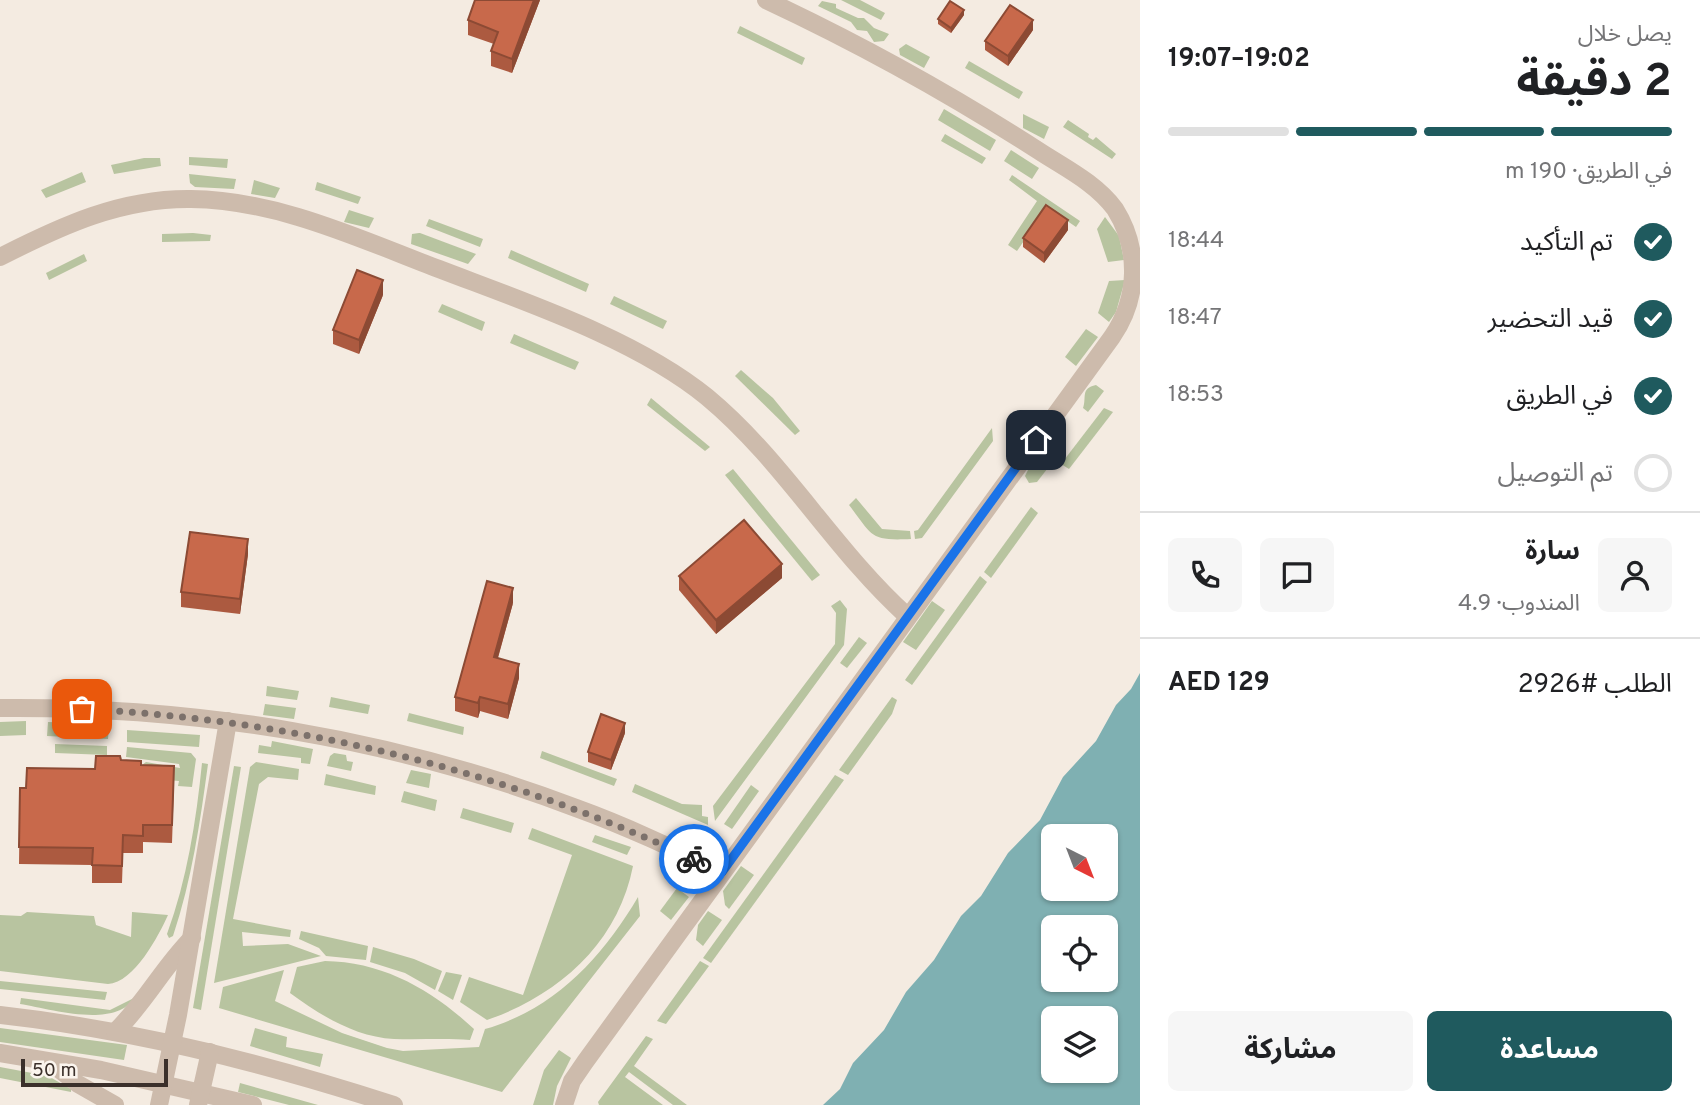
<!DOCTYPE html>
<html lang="ar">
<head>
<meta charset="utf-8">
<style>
  :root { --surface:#fff; --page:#f6f6f6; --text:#202124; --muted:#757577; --line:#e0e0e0; --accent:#1f5a5e }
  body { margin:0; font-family:Overpass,"Noto Sans Arabic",sans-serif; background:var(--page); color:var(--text); direction:rtl; height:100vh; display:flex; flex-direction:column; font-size:26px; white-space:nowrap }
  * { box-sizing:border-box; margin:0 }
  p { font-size:23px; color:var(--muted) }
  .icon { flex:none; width:38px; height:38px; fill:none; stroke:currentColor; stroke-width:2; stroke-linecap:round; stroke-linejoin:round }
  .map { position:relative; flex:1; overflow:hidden; direction:ltr }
  .drawer { display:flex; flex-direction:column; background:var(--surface); width:560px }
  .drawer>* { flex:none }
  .needle { width:46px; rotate:138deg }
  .buttons { position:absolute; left:1041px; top:824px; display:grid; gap:14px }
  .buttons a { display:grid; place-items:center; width:77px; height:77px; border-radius:10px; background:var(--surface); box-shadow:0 2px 5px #0004; font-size:35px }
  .scale { position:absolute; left:21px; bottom:18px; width:147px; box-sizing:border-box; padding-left:7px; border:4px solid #3b302b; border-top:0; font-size:19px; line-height:24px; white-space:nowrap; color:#3b302b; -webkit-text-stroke:5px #fbf5ee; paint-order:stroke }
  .pin { position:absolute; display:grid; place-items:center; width:60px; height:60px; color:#fff; margin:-30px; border-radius:14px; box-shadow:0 4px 10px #0006 }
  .courier { position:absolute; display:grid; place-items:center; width:70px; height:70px; margin:-35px; border:5px solid #1a73e8; border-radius:50%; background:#fff; color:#222; box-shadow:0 2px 9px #0007 }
  .head em { font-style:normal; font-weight:700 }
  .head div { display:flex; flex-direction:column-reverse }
  .head { display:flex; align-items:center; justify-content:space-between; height:119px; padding:0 28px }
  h1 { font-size:46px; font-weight:700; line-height:52px }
  .bar { display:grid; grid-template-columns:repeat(4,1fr); gap:10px 7px; align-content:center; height:84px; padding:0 28px }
  .bar i { height:9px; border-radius:5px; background:var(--line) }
  .bar .on { background:var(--accent) }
  .bar p { grid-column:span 4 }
  .line { display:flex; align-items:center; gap:18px; padding:0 28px; border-top:2px solid var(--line) }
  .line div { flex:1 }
  .round { display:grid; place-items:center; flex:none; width:74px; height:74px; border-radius:10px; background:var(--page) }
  ol { padding:0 28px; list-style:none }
  li { display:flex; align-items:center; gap:21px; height:77px }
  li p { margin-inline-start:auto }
  li .icon { padding:7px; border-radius:50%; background:var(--accent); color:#fff; stroke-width:4 }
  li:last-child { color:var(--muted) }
  li i { width:38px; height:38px; border:4px solid var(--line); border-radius:50% }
  .action { display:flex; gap:14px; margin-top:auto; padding:14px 28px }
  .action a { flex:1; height:80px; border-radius:10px; background:var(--accent); color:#fff; font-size:28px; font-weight:700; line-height:80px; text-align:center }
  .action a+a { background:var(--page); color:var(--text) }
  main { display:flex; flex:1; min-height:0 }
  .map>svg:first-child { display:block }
  .green { fill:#b8c4a0 }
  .water { fill:#7fb0b2; fill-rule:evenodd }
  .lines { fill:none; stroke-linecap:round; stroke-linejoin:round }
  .street { stroke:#cdbbac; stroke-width:18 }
  .wall { fill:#ac5a40 }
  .shaded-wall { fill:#8c4a34 }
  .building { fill:#c8694b; stroke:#8c4a34; stroke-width:2 }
  .done { stroke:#7c716b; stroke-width:7; stroke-dasharray:0 12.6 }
  .route { stroke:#1a73e8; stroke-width:9 }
</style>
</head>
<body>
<main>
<section class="drawer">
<div class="head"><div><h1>2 دقيقة</h1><p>يصل خلال</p></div><em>19:02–19:07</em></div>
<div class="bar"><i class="on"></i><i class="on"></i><i class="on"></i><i></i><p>في الطريق · 190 m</p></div>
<ol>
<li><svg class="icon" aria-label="check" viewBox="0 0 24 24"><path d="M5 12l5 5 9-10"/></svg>تم التأكيد<p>18:44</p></li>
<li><svg class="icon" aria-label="check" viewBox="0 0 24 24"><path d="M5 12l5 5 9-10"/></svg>قيد التحضير<p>18:47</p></li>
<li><svg class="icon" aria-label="check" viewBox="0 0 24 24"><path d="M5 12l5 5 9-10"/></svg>في الطريق<p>18:53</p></li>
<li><i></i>تم التوصيل</li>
</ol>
<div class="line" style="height:126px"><a class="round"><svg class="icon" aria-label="person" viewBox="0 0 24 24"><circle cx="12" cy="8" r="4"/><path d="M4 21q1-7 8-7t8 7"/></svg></a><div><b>سارة</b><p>المندوب · 4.9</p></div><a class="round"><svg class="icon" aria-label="chat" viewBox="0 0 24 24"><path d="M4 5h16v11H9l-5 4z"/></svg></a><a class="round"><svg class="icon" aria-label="phone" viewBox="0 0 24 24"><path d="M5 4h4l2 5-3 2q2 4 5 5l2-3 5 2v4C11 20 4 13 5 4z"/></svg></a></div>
<div class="line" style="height:91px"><div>الطلب #2926</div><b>AED 129</b></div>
<div class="action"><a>مساعدة</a><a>مشاركة</a></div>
</section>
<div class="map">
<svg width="1140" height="1105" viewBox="0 0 1140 1105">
  <rect width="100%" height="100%" fill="#f4ebe1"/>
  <g class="green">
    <polygon points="841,0 860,0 885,13 881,20"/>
    <polygon points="822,1 836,4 836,8 858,18 864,18 874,28 889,34 884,41 874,42 867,31 857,30 851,22 818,6"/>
    <polygon points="740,26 805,58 802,65 737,33"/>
    <polygon points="906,44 930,57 924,68 900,55 899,49"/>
    <polygon points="969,61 1023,92 1019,99 965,68"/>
    <polygon points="944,109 996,140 990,151 938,120"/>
    <polygon points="1023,114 1049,127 1044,139 1023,128"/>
    <polygon points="1068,120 1089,134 1088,137 1093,140 1096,137 1116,154 1112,159 1063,127"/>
    <polygon points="945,134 986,158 982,164 941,141"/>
    <polygon points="1011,150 1039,168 1032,179 1004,161"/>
    <polygon points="189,157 228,159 227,168 189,165"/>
    <polygon points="144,158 160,158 161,166 114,174 111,165"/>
    <polygon points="82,172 86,182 46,198 41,190"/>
    <polygon points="189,174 236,179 234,189 195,187 190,183"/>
    <polygon points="1012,175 1080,221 1076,227 1047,207 1017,251 1008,245 1037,201 1009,180"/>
    <polygon points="254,180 280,188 275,198 251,194"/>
    <polygon points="317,182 361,197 358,204 315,190"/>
    <polygon points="349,210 374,218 369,228 344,222"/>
    <polygon points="1105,217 1119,236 1124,260 1108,262 1097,229"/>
    <polygon points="429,219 483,239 480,247 426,226"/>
    <polygon points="193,233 211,235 210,241 162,242 162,234"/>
    <polygon points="419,233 420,233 476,254 468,264 411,244 412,234"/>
    <polygon points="511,250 589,284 586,292 508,258"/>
    <polygon points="84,254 87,261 49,280 46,273"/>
    <polygon points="1125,280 1116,312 1109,322 1098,313 1109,281"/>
    <polygon points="614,296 667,321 663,329 610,304"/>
    <polygon points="442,304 485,322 482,331 438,312"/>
    <polygon points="1086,329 1098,337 1076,366 1065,357"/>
    <polygon points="514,334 579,362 575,370 510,343"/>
    <polygon points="741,370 773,398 800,431 795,435 735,376"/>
    <path d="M1096,385L1104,391L1088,412L1083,408C1087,398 1080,388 1096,385Z"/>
    <polygon points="651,398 710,447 705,451 647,405"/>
    <polygon points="1104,408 1113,412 1069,469 1061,464"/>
    <polygon points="992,428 993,441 922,538 915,539 914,531 918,530"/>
    <polygon points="1045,460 1051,464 1037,482 1029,483 1025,476 1029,468"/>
    <polygon points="733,469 820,575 812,581 725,475"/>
    <path d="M856,498L882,529L910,531L911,539C869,541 873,536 849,505Z"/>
    <polygon points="1031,507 1038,513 991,578 984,572"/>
    <polygon points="980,576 987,582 912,685 905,680"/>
    <polygon points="840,600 847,609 844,645 715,821 713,806 835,644 836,613 831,606"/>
    <polygon points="932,601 945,610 916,650 903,642"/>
    <polygon points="859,637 867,643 847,668 840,663"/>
    <polygon points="267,686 299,691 297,700 266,696"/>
    <polygon points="331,697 370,705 368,714 329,707"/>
    <polygon points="892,697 897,700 892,714 848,775 839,770"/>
    <polygon points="265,704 296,708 294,719 263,715"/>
    <polygon points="409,713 464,727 463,735 407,721"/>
    <polygon points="26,721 26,735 0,736 0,722"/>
    <polygon points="48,722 109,724 108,739 47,736"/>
    <polygon points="127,730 200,735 199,747 127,742"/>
    <polygon points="272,741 313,749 310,764 301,763 301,758 258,753 259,745 271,747"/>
    <polygon points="55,744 107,746 107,755 55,753"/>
    <polygon points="127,747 191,753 196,759 192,787 178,786 179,781 156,779 142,765 146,762 180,768 179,764 126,757"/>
    <polygon points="542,751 617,779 614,786 540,758"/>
    <polygon points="334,753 346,755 347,761 353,762 351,771 327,766 330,756"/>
    <polygon points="256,762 299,769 298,780 268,777 259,784 233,919 291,930 290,937 242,932 243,946 288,944 321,956 214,983 250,767"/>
    <path d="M202,763L208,764C200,823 192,879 173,936L169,938L167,934C187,879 196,822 202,763Z"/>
    <polygon points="234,766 241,767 201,1010 193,1008"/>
    <polygon points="411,770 431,774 429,788 406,783"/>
    <polygon points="326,774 376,786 375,795 324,785"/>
    <polygon points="835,775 844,780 711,963 703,958"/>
    <polygon points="635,784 682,804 702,805 702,816 708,817 708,825 632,792"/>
    <polygon points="751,785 759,791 732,829 724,824"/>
    <polygon points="404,791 437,800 435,811 401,802"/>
    <polygon points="463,808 514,823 511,833 460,818"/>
    <path d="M532,828L633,866C618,943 559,995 487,1020L460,1002L469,977L523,995L572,855L528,839Z"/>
    <polygon points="595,835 631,847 627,855 592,842"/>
    <polygon points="741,866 754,875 729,909 725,905 723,891"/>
    <polygon points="677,888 689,897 671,920 660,911"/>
    <path d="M638,897L640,916L502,1092L219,1008L223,987L284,970L275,1001L342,1033L387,1048L403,1051L479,1047L485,1029C555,1009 602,958 638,897Z"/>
    <polygon points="708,911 722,920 703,946 696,940 698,925"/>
    <path d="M27,912L94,916L96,925L131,937L132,912L168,915C159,935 134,983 108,984L0,971V915L21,916Z"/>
    <polygon points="301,931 368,946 366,960 326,956 319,948 299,939"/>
    <polygon points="373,947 414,959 442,971 435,990 405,973 370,962"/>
    <path d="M325,961C384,962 432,990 474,1029L470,1040C445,1038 419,1040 394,1039C355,1037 320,1015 290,993L297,967Z"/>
    <polygon points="700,961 709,966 666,1024 657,1021"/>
    <polygon points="446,972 462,975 453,1000 438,991"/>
    <polygon points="0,981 107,992 105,1000 0,989"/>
    <path d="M21,998L110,1010L134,998C115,1029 51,1009 20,1004Z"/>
    <polygon points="0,1028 127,1045 124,1060 0,1042"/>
    <polygon points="255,1028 287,1037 286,1047 323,1054 320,1067 250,1046"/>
    <polygon points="646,1036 653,1039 634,1066 687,1105 673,1105 629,1072 625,1077 663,1105 599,1105 598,1102"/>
    <polygon points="559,1050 571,1058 557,1086 553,1105 533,1105 544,1070"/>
    <polygon points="0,1067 48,1076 71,1089 71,1092 0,1078"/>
    <polygon points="240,1083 318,1105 289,1105 238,1092"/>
  </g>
  <path class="water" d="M1140,673V1105H823L840,1089L853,1063L884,1030L906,992L934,960L961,916L981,896L1008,853L1040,820L1063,777L1096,741L1116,705L1131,689ZM1054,836H1106V889H1054ZM1054,928H1106V980H1054ZM1054,1018H1106V1071H1054Z"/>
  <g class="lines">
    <g class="street">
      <path d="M0,257C61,226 121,198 191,199C278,200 360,239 439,269C525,302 636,339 707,397C783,460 833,549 907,616"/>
      <path d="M0,708C195,706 393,738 576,808C626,826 674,849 722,872"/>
      <path d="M0,1015C135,1030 265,1063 394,1105"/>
      <path d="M115,1032C145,1003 163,967 192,938"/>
      <polyline points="0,1053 101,1070 253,1105"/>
      <polyline points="51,1063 78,1084 115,1105"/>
      <polyline points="159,1105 178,1015 228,721"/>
      <polyline points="198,1105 210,1052"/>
      <path d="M564,1105L572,1081L585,1062L1112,337C1139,298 1140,249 1115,209C1096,183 1065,168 1039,151C952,95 860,44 766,0"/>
    </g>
  </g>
  <g class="wall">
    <polygon points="540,0 512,73 491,66 491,51 494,44 468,35 468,20"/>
    <polygon points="964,15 951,33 938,24 938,19"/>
    <polygon points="1033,30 1008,66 985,50 985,41"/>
    <polygon points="1068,230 1044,263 1023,247 1023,238"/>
    <polygon points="383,295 359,354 333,344 333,330"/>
    <polygon points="248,554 240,614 181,607 181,592"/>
    <polygon points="679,576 782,578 716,634 679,590"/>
    <polygon points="513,603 498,658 519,678 508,719 480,711 478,718 455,711 455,697"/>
    <polygon points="625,733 611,770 588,762 588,752"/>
    <polygon points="121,760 141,765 174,784 172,843 143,842 143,853 123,853 122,883 92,883 92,865 19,864 20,788 26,788 95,769"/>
  </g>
  <g class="shaded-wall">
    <polygon points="534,0 540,0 512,73 512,59"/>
    <polygon points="964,10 964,15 951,33 951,28"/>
    <polygon points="1033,20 1033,30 1008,66 1008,56"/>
    <polygon points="1068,220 1068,230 1044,263 1044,253"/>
    <polygon points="383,280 383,295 359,354 359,340"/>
    <polygon points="248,539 248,554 240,614 240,599"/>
    <polygon points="782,564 782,578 716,634 716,620"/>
    <polygon points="513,588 513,603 494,671 494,657"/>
    <polygon points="519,664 519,678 508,719 508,704"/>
    <polygon points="480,697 480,711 478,718 478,703"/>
    <polygon points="625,723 625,733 611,770 611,760"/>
  </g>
  <g class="building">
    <polygon points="475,0 534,0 512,59 491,51 498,32 468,20"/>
    <polygon points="950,1 964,10 951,28 938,19"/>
    <polygon points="1010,5 1033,20 1008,56 985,41"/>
    <polygon points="1046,205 1068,220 1044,253 1023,238"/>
    <polygon points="357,270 383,280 359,340 333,330"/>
    <polygon points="744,520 782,564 716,620 679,576"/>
    <polygon points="190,532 248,539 240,599 181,592"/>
    <polygon points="487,581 513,588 494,657 519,664 508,704 480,697 478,703 455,697"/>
    <polygon points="601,714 625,723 611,760 588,752"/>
    <polygon points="96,756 120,756 121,760 141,761 141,765 174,766 172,825 143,825 143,836 123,835 122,866 92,865 93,848 19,847 20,788 26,788 27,768 95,769"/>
  </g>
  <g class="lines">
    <path class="done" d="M82,709C296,720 499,769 694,859"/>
    <polyline class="route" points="694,859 722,872 1036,440"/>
  </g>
</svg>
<div class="buttons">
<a><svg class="needle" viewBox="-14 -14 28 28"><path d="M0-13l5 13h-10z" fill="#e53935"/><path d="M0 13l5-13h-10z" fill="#757577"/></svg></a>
<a><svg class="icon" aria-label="locate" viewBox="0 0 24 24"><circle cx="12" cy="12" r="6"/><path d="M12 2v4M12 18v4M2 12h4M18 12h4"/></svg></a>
<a><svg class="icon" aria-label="layers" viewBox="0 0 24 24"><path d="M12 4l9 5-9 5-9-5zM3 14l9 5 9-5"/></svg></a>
</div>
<div class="scale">50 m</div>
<div class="pin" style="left:82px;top:709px;background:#ea580c"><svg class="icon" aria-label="bag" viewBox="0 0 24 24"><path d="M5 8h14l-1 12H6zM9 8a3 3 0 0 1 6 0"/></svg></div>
<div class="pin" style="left:1036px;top:440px;background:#1f2937"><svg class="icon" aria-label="home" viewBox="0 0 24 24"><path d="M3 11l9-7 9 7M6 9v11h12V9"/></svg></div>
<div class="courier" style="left:694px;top:859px"><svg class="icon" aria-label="bike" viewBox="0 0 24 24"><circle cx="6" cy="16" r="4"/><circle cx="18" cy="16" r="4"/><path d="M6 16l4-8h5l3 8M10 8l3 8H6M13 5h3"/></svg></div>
</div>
</main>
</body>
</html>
